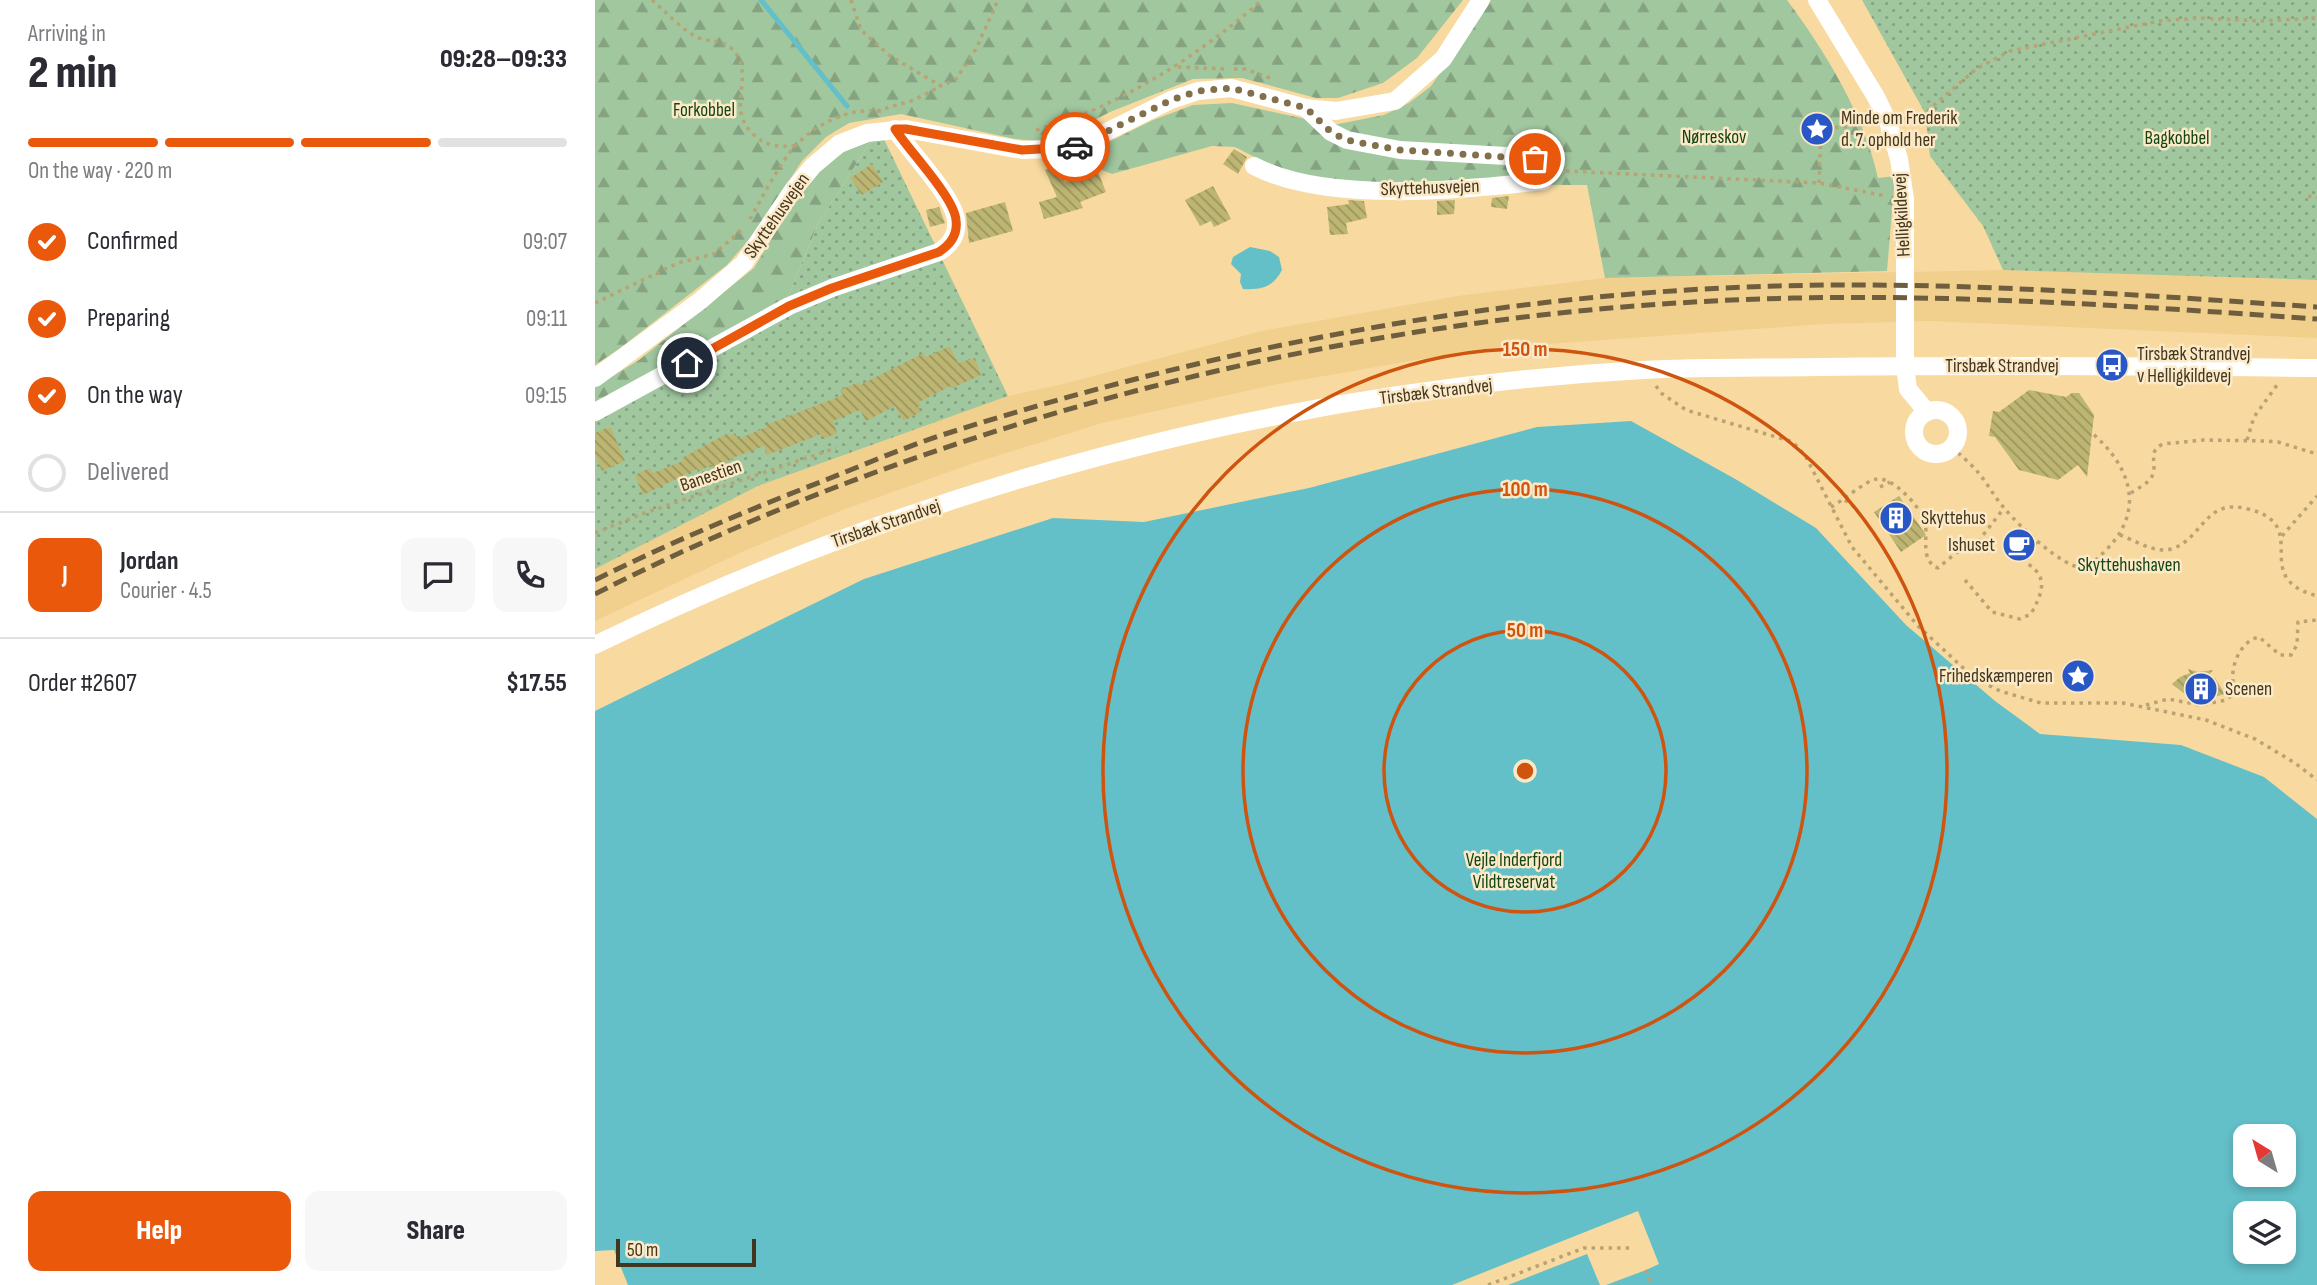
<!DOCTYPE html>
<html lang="en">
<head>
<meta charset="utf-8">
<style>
  :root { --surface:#fff; --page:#f7f7f7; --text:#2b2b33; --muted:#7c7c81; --line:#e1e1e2; --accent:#ea580c }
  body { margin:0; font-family:"Sofia Sans Condensed",sans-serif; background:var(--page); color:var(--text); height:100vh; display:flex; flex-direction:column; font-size:26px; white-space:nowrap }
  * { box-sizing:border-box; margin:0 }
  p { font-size:23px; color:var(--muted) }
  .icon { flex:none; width:38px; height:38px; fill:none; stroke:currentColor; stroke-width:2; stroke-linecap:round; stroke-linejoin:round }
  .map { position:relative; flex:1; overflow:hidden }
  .side { display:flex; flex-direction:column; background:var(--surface); width:595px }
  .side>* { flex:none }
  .needle { width:46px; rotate:323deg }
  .fabs { position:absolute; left:1638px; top:1124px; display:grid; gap:14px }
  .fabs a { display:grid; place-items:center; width:63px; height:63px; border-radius:14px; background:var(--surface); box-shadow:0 4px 10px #0003; font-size:35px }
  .scale { position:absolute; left:21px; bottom:18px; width:140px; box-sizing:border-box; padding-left:7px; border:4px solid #42361e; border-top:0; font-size:19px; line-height:24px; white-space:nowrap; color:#42361e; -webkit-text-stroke:5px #fbe9c7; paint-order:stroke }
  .pin { position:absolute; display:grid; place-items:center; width:60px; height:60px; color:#fff; margin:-30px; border:4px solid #fff; border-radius:50%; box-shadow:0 2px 7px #0007 }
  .courier { position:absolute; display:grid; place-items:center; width:70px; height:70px; margin:-35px; border:5px solid #ea580c; border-radius:50%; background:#fff; color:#222; box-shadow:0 2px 9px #0007 }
  .headline em { font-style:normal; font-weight:800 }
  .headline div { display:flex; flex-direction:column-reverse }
  .headline { display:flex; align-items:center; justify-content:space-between; height:119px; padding:0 28px }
  h1 { font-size:46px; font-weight:800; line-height:52px }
  .bar { display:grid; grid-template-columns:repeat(4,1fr); gap:10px 7px; align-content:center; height:84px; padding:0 28px }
  .bar i { height:9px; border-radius:5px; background:var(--line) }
  .bar .active { background:var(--accent) }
  .bar p { grid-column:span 4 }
  .line { display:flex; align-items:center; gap:18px; padding:0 28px; border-top:2px solid var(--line) }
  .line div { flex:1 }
  .round { display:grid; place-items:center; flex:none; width:74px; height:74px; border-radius:14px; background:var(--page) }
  ol { padding:0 28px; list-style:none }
  li { display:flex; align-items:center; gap:21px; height:77px }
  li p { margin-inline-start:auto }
  li .icon { padding:7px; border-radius:50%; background:var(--accent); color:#fff; stroke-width:4 }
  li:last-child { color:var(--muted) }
  li i { width:38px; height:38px; border:4px solid var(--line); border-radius:50% }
  .cta { display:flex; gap:14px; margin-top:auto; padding:14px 28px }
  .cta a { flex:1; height:80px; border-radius:14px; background:var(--accent); color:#fff; font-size:28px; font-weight:800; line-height:80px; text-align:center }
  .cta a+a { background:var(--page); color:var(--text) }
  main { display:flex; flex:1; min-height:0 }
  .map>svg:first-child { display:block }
  .built { fill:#f1d08e }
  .forest { fill:url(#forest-firs) }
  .park { fill:url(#park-dots) }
  .water { fill:#63bfc8; fill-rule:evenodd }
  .pier { fill:#f8daa0 }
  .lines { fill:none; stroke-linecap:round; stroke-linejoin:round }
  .stream { stroke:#63bfc8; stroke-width:5 }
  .building { fill:url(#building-back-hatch) }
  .path { stroke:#b9a273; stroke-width:3.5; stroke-dasharray:3.5 5; stroke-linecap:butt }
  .minor { stroke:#fff; stroke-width:18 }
  .rail { stroke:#6f5e3e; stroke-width:5; stroke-dasharray:14 7; stroke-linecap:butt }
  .done { stroke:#826f4c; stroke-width:7; stroke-dasharray:0 12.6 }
  .route { stroke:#ea580c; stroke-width:9 }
  .ring { fill:none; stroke:#cf540f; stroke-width:3.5 }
  .labels { text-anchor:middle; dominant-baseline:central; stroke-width:5; stroke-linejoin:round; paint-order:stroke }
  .park-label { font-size:19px; fill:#134615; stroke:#fbe9c7 }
  .poi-label { font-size:19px; fill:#42361e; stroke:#fbe9c7; text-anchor:start }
  .street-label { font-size:19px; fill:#42361e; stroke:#fbe9c7 }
  .centre { fill:#cf540f; stroke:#fbe9c7; stroke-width:3.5 }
  .ring-label { font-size:21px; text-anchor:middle; font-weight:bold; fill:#cf540f; stroke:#fbe9c7; stroke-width:5; stroke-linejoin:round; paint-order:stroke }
</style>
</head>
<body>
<main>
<section class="side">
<div class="headline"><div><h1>2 min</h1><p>Arriving in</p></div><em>09:28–09:33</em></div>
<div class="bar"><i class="active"></i><i class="active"></i><i class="active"></i><i></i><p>On the way · 220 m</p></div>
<ol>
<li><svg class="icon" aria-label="check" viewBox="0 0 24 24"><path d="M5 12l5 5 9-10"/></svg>Confirmed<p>09:07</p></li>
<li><svg class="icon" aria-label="check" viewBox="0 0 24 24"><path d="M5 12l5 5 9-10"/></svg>Preparing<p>09:11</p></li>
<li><svg class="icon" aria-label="check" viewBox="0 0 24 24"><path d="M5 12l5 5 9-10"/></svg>On the way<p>09:15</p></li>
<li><i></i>Delivered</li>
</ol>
<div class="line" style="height:126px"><b class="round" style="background:var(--accent);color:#fff">J</b><div><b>Jordan</b><p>Courier · 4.5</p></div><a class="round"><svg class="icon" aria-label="chat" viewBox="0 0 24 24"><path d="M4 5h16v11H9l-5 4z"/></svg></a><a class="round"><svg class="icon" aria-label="phone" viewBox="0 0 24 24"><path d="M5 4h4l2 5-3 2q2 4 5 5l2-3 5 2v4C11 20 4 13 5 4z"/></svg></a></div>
<div class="line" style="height:91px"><div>Order #2607</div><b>$17.55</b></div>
<div class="cta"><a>Help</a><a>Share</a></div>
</section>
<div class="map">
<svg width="1722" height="1285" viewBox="0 0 1722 1285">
  <defs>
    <pattern id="forest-firs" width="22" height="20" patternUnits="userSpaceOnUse" patternTransform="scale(1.75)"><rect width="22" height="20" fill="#a1c79f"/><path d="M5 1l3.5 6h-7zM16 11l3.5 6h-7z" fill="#85a281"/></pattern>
    <pattern id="park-dots" width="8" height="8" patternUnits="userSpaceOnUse" patternTransform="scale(1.75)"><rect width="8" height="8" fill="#a1c79f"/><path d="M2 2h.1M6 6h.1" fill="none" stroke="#85a281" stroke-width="1.8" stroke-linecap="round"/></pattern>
    <pattern id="building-back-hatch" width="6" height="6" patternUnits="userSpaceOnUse" patternTransform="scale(1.75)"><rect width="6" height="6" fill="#bdb673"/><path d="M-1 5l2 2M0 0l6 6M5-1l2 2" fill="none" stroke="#9b955e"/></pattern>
  </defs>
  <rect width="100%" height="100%" fill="#f8daa0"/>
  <polygon class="built" points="1408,270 1722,280 1722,338 1334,321 1230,324 885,349 683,384 507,423 373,465 245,511 149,551 0,621 0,569 163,486 413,396 468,384 667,331 862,296 1010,278"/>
  <g class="forest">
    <polygon points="0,0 868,0 822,58 788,83 743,98 721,98 647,78 598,79 515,112 474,133 441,141 420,139 306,114 254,123 231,137 207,161 158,235 132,265 24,349 0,365"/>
    <path d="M896,0H1192C1229,49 1270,117 1283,178L1300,176L1292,271L1010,278L992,185L741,184L675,165L640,147L617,146L517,174L479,159L558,120L598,105L637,103L738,125L789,115L814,103L836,86Z"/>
    <polygon points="278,138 223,224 193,297 0,405 0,387 44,360 159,268 210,183 250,151"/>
  </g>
  <g class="park">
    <polygon points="1267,0 1722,0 1722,280 1408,270 1388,226 1335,156 1330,113"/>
    <polygon points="287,135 413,396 163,486 0,569 0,405 193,297 223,224 278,138"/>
  </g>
  <g class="water">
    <path d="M655,247L675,251L684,257L687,270C678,287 667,290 648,289L645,282L646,274L636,264L638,257Z"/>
    <path d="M1036,421L1142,480L1221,528L1311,625L1400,701L1445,734L1586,745L1669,777L1722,819V1285H33L19,1250L0,1251V711L269,579L458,518L549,522L714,488L942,427ZM1650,1136H1689V1174H1650ZM1650,1213H1689V1251H1650Z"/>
  </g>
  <polygon class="pier" points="1043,1211 1064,1264 1051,1270 1011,1285 1005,1285 992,1254 913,1285 857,1285"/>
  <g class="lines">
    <polyline class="stream" points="166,0 252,106"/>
  </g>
  <g class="building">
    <polygon points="639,149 652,157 643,174 628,164"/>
    <polygon points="277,164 288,182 267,195 255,178"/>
    <polygon points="463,165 470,182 502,169 511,192 485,202 488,208 449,219 444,202 462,197 450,170"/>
    <polygon points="618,186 636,219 619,227 616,221 605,226 590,200"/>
    <polygon points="914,196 912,209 896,207 897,198"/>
    <polygon points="753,200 769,201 772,218 751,223 753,234 735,235 732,207 754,204"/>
    <polygon points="860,200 859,214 842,215 842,201"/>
    <polygon points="410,202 418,231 374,243 371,213"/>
    <polygon points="344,207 350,223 335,227 331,210"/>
    <polygon points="355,346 363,363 380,358 386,375 357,388 356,386 324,402 326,406 323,407 326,412 308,421 300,406 271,421 265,410 238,421 242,433 228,439 226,434 172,455 169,446 140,457 119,470 116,465 103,472 102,469 48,495 40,475 55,468 58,473 88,461 87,458 133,433 134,436 140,433 143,439 172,427 171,425 248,395 245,390 264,382 265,385 329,353 331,357"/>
    <polygon points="1434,390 1471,397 1477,393 1484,393 1499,415 1492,477 1483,465 1463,480 1424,470 1400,437 1394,436 1398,411 1404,412"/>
    <polygon points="12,428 16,428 30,461 7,471 0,455 0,433"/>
    <polygon points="1304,496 1331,535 1306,552 1279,512"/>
    <circle cx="1425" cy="545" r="9"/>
    <polygon points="1593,669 1603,672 1618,670 1614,675 1620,678 1630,694 1608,700 1603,688 1595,698 1577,684 1585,677 1595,673"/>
  </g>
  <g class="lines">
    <g class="path">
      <path d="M57,0C69,10 90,33 104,38C117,43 128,39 138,50C161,75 131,105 156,132C169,146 182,147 200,146"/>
      <polyline points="256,0 266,30 295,56 346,86 361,79 381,49 403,0"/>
      <polyline points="583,67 631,69"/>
      <polyline points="639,69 650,69 675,78"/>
      <polyline points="282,111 319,100 346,86"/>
      <polyline points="1308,119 1330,113 1381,69 1415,51 1564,21 1605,18 1667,21 1722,18"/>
      <path d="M441,130C521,109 605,55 667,0"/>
      <polyline points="971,171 1224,183 1291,196"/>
      <polyline points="1224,183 1226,129 1276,124"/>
      <polyline points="1713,196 1722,197"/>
      <path d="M155,219C167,198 186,161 201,145C224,122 257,106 289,112"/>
      <polyline points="0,303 83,263 119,254 149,228"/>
      <polyline points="1061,386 1066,393 1091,410 1198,442 1211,457 1257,547 1323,626 1378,677 1405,691 1446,703 1528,703 1611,720 1660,739 1700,763 1722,780"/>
      <polyline points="1652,440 1659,417 1682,385"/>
      <path d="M1357,447C1365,455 1374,462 1381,470C1392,482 1399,497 1410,509C1425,527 1465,565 1487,568C1498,564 1505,556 1513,548C1551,508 1534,465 1497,433"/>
      <polyline points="1285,487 1295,482"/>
      <path d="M1536,493C1543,488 1555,483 1558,474C1562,461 1552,452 1568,444L1608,440L1672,441L1683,442L1722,454"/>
      <polyline points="1250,500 1262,509"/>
      <path d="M1236,507C1248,501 1271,480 1282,479C1298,477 1323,505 1329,519C1335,534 1323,560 1343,568L1361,553L1382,543L1409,508"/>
      <polyline points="0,533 44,515 241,448"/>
      <path d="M1525,535C1539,540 1561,554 1576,549C1608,540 1609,497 1653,509C1706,522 1674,558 1694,581C1701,589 1712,593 1722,596"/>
      <polyline points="1687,536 1722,496"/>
      <path d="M1370,580L1397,612L1425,619L1436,614C1446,595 1455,578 1433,564L1432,557L1443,539"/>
      <path d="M1551,705L1573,699L1605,705L1632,700C1641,692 1637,684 1638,673C1639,658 1649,640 1664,637L1685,655H1696L1702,645L1703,622L1722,620"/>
      <polyline points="1051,1270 1057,1285"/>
      <polyline points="893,1285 989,1248 1035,1248"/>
    </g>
    <g class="minor">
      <polyline points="1222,0 1281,97 1293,122 1304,159 1310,199 1310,366 1313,389 1332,412"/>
      <path d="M659,166C731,204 868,190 948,181L955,170L952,165L929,157L805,150L752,140L736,132L711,108"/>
      <polyline points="0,378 105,301 149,263 198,190 218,166 244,144 272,133 311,129 427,150 479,148 576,100 603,91 636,88 711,108 741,111 800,101 848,59 886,0"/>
      <circle cx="1341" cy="432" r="22"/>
      <path d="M0,412L194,306L237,288L344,252C355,245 363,235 361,220C359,197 314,151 300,129"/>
      <path d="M0,645C326,486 685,390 1048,370C1107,367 1166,368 1225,367C1391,365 1556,366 1722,368"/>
    </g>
    <g class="rail">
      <path d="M0,580C74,543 151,511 228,481C266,466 305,449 344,436C614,349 896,294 1181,286C1361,281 1542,295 1722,307"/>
      <path d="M0,594C328,427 716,326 1083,303C1296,289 1510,304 1722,319"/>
    </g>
  </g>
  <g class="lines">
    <polyline class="done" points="480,147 576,100 603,91 636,88 711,108 736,132 751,140 805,150 940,159"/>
    <path class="route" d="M92,363L194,306L237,288L344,252C355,245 363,235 361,220C359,197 314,151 300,129H311L427,150L480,147"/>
  </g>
  <g class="ring">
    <circle cx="930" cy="771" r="141"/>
    <circle cx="930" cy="771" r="282"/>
    <circle cx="930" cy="771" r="422"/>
  </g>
  <defs>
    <symbol id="sight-disc" viewBox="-11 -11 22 22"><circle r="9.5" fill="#2958c6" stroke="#fbe9c7"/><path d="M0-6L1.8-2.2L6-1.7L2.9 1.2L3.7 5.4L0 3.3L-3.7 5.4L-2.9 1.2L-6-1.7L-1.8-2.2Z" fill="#fff"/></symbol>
    <symbol id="bus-disc" viewBox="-11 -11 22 22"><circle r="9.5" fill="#2958c6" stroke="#fbe9c7"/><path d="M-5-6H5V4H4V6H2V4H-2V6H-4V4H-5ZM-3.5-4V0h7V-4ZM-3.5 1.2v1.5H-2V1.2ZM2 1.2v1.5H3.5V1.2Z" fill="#fff"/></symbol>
    <symbol id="building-disc" viewBox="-11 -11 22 22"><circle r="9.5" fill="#2958c6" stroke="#fbe9c7"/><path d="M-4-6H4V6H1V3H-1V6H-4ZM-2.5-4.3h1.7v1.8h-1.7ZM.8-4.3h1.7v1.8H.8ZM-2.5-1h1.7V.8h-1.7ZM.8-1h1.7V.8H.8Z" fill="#fff"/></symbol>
    <symbol id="cafe-disc" viewBox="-11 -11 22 22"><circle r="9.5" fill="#2958c6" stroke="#fbe9c7"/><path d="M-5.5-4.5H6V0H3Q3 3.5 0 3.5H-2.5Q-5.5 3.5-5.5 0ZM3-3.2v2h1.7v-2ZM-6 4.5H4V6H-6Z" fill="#fff"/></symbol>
  </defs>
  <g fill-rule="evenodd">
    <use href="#sight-disc" x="1203" y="110" width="38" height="38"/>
    <use href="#bus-disc" x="1498" y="346" width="38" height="38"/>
    <use href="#building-disc" x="1282" y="499" width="38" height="38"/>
    <use href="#cafe-disc" x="1405" y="526" width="38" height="38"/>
    <use href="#sight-disc" x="1464" y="657" width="38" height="38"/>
    <use href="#building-disc" x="1587" y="670" width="38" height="38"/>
  </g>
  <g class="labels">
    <g class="park-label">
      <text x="109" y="110">Forkobbel</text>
      <text x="1119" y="137">Nørreskov</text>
      <text x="1582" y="138">Bagkobbel</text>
      <text x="1534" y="565">Skyttehushaven</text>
      <text x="919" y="860">Vejle Inderfjord<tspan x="919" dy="22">Vildtreservat</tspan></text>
    </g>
    <g class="poi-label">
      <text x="1246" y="118">Minde om Frederik<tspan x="1246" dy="22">d. 7. ophold her</tspan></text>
      <text x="1542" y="354">Tirsbæk Strandvej<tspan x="1542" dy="22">v Helligkildevej</tspan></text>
      <text x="1326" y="518">Skyttehus</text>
      <text x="1400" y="545" text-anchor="end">Ishuset</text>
      <text x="1458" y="676" text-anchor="end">Frihedskæmperen</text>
      <text x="1630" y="689">Scenen</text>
    </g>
    <g class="street-label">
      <text transform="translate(835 188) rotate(-2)">Skyttehusvejen</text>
      <text transform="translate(1307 215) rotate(-93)">Helligkildevej</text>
      <text transform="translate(182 216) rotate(-55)">Skyttehusvejen</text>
      <text x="1407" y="366">Tirsbæk Strandvej</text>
      <text transform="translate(841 392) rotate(-7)">Tirsbæk Strandvej</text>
      <text transform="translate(116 476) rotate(-19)">Banestien</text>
      <text transform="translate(291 524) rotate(-19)">Tirsbæk Strandvej</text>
    </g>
  </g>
  <circle cx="930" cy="771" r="10" class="centre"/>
  <g class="ring-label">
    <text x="930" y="356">150 m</text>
    <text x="930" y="496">100 m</text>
    <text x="930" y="637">50 m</text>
  </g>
</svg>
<div class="fabs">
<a><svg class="needle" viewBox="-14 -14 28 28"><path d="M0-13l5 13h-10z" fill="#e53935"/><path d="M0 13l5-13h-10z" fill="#7c7c81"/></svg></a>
<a><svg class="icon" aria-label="layers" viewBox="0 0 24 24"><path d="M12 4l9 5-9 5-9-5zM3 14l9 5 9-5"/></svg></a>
</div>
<div class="scale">50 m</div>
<div class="pin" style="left:940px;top:159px;background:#ea580c"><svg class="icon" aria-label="bag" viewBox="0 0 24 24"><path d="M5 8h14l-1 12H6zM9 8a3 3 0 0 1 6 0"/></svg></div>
<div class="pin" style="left:92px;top:363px;background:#1f2937"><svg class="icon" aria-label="home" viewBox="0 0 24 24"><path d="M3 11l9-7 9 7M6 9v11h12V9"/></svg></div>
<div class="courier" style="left:480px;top:147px"><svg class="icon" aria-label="car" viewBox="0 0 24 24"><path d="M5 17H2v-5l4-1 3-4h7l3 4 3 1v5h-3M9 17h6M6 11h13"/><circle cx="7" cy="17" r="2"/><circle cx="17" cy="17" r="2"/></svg></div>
</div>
</main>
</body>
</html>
